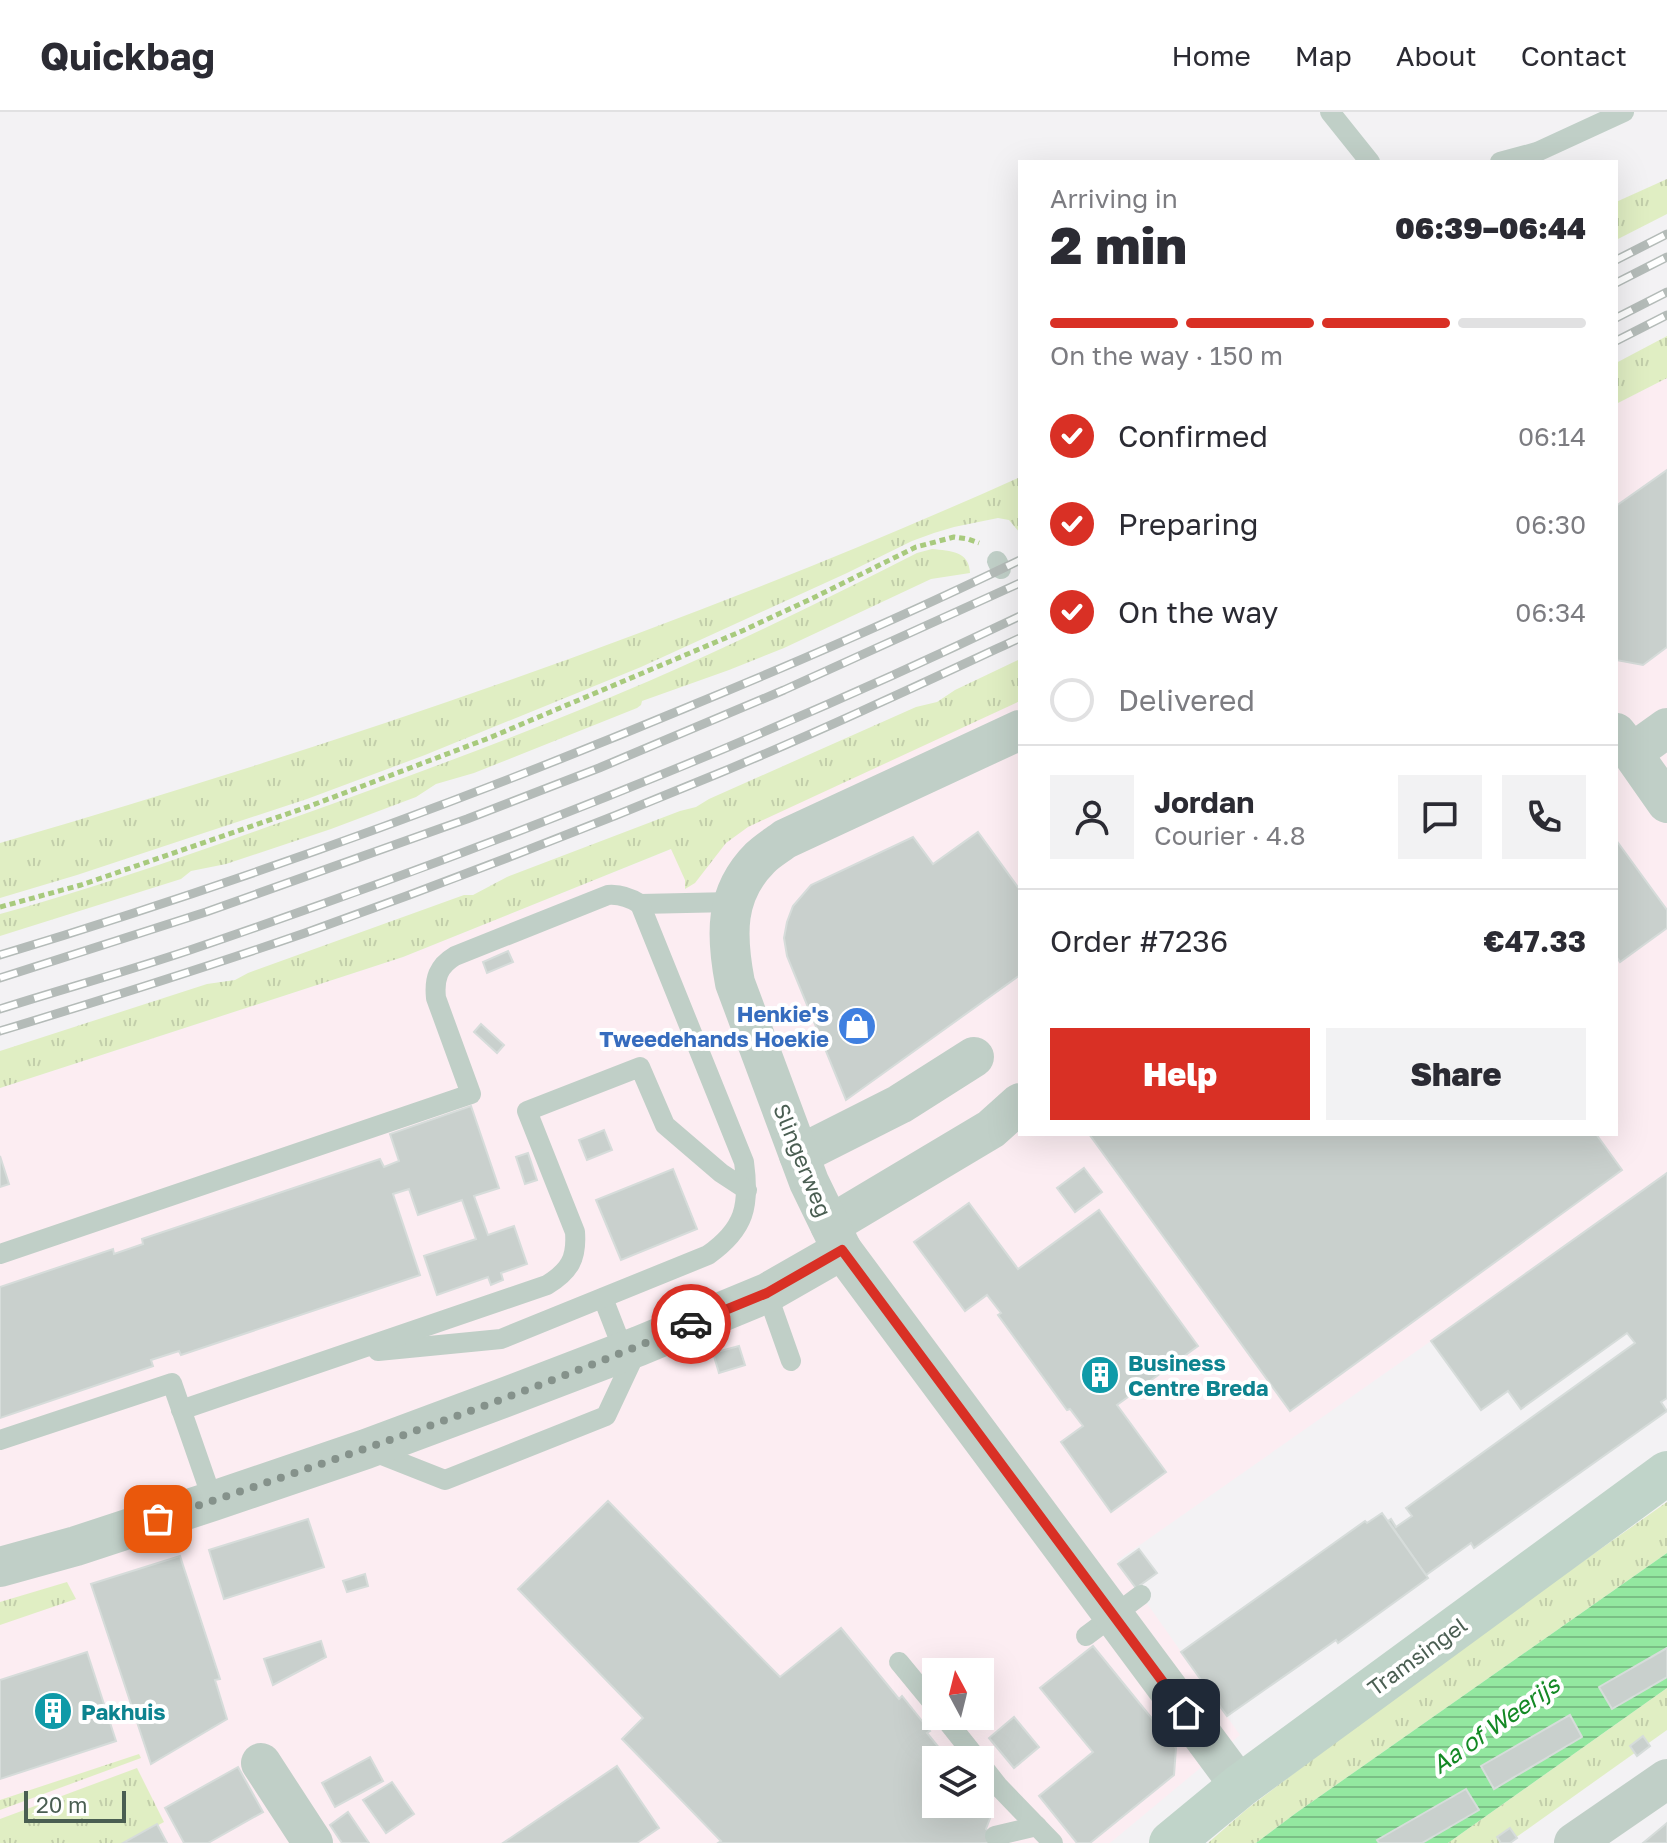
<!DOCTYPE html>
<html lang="en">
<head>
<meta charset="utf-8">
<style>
  :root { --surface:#fff; --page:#f2f2f3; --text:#2b2b33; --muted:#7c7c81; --line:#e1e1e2; --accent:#d93025 }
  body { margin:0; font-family:"Golos Text",sans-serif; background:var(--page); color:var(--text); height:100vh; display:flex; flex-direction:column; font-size:30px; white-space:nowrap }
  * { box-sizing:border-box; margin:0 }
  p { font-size:26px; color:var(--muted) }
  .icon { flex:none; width:44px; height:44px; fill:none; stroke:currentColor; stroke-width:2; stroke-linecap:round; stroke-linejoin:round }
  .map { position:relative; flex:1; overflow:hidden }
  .details { position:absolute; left:1018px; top:48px; width:600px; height:976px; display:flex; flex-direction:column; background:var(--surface); border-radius:0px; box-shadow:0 8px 32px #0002 }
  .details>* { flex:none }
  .needle { width:52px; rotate:353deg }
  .controls { position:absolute; left:922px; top:1546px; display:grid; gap:16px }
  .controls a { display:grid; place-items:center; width:72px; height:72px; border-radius:0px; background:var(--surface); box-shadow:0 8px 32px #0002; font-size:40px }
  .scale { position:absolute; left:24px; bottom:20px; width:102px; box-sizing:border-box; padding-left:8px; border:4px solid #4a5e52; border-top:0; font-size:22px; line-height:28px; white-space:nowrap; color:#4a5e52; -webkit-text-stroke:6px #fff; paint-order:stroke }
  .pin { position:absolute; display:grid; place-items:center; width:68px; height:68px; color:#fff; margin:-34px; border-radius:16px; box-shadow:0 4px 12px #0006 }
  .courier { position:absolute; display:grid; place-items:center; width:80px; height:80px; margin:-40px; border:6px solid #d93025; border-radius:50%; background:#fff; color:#222; box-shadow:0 2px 10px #0007 }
  .overview em { font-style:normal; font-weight:800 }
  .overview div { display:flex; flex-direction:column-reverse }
  .overview { display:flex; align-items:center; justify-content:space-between; height:136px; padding:0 32px }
  h1 { font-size:52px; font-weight:800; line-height:60px }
  .bar { display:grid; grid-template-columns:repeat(4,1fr); gap:12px 8px; align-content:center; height:96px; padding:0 32px }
  .bar i { height:10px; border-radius:6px; background:var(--line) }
  .bar .on { background:var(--accent) }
  .bar p { grid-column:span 4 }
  .line { display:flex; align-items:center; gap:20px; padding:0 32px; border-top:2px solid var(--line) }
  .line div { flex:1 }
  .round { display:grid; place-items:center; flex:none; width:84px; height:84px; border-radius:0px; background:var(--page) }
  ol { padding:0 32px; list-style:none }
  li { display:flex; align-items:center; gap:24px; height:88px }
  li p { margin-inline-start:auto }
  li .icon { padding:8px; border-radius:50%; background:var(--accent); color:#fff; stroke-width:4 }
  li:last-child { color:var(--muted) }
  li i { width:44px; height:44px; border:4px solid var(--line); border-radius:50% }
  .button { display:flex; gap:16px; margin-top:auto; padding:16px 32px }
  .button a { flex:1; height:92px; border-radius:0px; background:var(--accent); color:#fff; font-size:32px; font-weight:800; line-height:92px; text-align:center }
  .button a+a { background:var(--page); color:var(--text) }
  header { display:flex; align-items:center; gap:48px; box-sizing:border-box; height:112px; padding:0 40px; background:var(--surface); border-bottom:2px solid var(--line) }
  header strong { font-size:38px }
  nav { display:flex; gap:44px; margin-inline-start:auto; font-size:28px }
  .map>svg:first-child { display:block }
  .commercial { fill:#fcedf2; fill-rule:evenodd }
  .grass { fill:url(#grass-tufts) }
  .water { fill:url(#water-rules) }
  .building { fill:#c9d0cd; stroke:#d6dcda; stroke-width:2 }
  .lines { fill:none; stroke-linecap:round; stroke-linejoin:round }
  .path { stroke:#a8ca7d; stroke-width:5; stroke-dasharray:6 4; stroke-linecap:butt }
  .lane { stroke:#c0cfc7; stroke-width:20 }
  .street { stroke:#c0cfc7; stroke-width:40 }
  .secondary { stroke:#c0d4c9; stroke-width:44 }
  .rail-casing { stroke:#b4bbb8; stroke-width:9 }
  .rail { stroke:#fff; stroke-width:6; stroke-dasharray:18; stroke-linecap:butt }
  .done { stroke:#85928b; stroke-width:8; stroke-dasharray:0 14.4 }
  .route { stroke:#d93025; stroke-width:10 }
  .labels { text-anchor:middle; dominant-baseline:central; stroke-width:8; stroke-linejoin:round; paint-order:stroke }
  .shop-label { font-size:22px; font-weight:bold; fill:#366cbe; stroke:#fff; text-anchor:end }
  .street-label { font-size:22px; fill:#4a5e52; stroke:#fff }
  .culture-label { font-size:22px; font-weight:bold; fill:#0d838f; stroke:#fff; text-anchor:start }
  .water-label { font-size:24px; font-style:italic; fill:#148925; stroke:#fff }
</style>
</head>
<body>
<header>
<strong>Quickbag</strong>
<nav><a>Home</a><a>Map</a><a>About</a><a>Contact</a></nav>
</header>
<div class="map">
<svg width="1667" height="1731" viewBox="0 0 1667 1731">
  <defs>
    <pattern id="grass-tufts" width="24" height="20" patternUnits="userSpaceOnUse" patternTransform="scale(2)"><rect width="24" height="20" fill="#e0eec3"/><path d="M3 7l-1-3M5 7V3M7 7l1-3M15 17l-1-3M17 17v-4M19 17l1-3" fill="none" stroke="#c2ceaa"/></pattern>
    <pattern id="water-rules" width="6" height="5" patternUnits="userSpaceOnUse" patternTransform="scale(2)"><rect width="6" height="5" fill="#93e8a0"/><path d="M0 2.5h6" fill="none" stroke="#7abf85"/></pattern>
  </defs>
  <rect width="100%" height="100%" fill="#f3f2f4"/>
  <path class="commercial" d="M1667,266V1061L1431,1229L1117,1449L1240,1623L1110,1731H0V976L403,845L672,737L1020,579V1022H1616V292ZM936,1560H980V1604H936ZM936,1648H980V1692H936Z"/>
  <g class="grass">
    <polygon points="1667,67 1667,102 1616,128 1616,90"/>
    <polygon points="1667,224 1667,266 1616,292 1616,251"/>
    <path d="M1020,365V421L1009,408L998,406L954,415L934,421L912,429L847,461L641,555L425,643L307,687L77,763L0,786V731C347,630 691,513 1020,365Z"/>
    <path d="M932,437C951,439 969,439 970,461L931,467L784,536L729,558L642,589L641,593L637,596L474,661L436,672L416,685L331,717L226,752L191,759L181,767L0,824V802C99,775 196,740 293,706C413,663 533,619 649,569C740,529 829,486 917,441Z"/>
    <polygon points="1020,547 1020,589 748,715 726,731 695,771 685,777 685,768 671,737 403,845 0,976 0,939 207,872 235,868 248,861 464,783 473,783 507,765 680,699 696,695 709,687 916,595 937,590 955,578"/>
    <polygon points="1667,1390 1667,1441 1296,1701 1256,1731 1208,1731 1247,1697 1425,1561"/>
    <polygon points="67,1470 76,1487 0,1513 0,1490"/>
    <polygon points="1667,1576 1667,1618 1508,1731 1448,1731"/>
    <polygon points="139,1642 141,1646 0,1698 0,1688"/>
    <polygon points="137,1656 164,1710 125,1731 0,1731 0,1707"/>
  </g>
  <polygon class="water" points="1667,1441 1667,1576 1448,1731 1256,1731 1296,1701"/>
  <g class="building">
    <polygon points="1667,358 1667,535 1643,553 1616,548 1616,394"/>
    <polygon points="978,720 1020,778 1020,863 846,988 787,844 784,826 787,810 793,794 811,773 913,725 933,752"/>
    <polygon points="1616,728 1667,798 1667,816 1620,850 1616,844"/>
    <polygon points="508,839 513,850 487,861 483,850"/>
    <polygon points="481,912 504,933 497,941 474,920"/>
    <polygon points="471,994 499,1076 474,1084 488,1123 514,1114 527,1152 501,1161 503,1168 491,1173 488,1165 437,1183 424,1144 476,1127 462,1088 418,1103 409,1077 393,1082 420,1163 181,1243 179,1239 151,1248 153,1254 0,1306 0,1175 113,1137 114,1142 143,1132 142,1127 380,1047 384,1055 399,1049 390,1022"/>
    <polygon points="604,1018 612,1038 587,1048 579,1028"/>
    <polygon points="1089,1022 1596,1022 1622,1058 1290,1299"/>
    <polygon points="528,1041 537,1068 525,1072 516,1045"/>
    <polygon points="0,1044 9,1072 0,1075"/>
    <polygon points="1084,1056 1102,1080 1075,1100 1057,1076"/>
    <polygon points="673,1057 697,1117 621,1148 596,1088"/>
    <polygon points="1667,1061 1667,1286 1661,1290 1667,1299 1474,1436 1471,1431 1426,1463 1388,1409 1391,1407 1396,1415 1412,1404 1406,1396 1635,1231 1627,1221 1521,1297 1508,1279 1481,1298 1431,1229"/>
    <polygon points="969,1091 1018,1157 1099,1098 1198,1234 1117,1293 1166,1360 1111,1400 1061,1330 1083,1314 1070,1297 1067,1298 998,1203 1001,1201 987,1183 965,1199 914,1130"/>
    <polygon points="739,1234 745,1253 719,1261 713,1241"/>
    <polygon points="608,1389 780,1565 841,1516 899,1587 902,1584 930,1619 927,1621 949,1648 936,1648 936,1692 980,1692 980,1681 989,1692 991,1704 986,1717 1003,1731 718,1731 721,1729 622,1627 643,1606 518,1477"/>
    <polygon points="1382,1401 1428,1466 1338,1531 1336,1528 1227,1604 1181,1540 1365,1409 1367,1411"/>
    <polygon points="308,1407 324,1455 224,1487 209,1438"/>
    <polygon points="1139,1437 1157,1461 1136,1476 1118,1452"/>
    <polygon points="180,1444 220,1567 215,1568 227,1607 151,1652 91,1472"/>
    <polygon points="365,1462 368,1474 347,1480 343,1469"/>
    <polygon points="321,1529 326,1545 273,1573 264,1547"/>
    <polygon points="1093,1534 1176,1636 1174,1663 1090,1731 1077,1731 1039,1684 1093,1640 1040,1576"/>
    <polygon points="1667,1536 1667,1565 1612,1597 1599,1575"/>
    <polygon points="87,1540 116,1629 0,1667 0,1568"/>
    <polygon points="1570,1603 1582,1625 1494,1677 1481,1654"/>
    <polygon points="1014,1605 1039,1635 1014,1656 989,1626"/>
    <polygon points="1643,1624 1650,1634 1637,1644 1630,1634"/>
    <polygon points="370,1645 383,1669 335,1695 322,1671"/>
    <polygon points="617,1654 659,1716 637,1731 503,1731"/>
    <polygon points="238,1655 263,1700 208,1731 184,1731 165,1696"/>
    <polygon points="392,1670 414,1702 386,1721 363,1688"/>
    <polygon points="1466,1677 1479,1698 1422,1731 1379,1731 1377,1728"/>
    <polygon points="348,1700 369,1731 342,1731 330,1713"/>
    <polygon points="1667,1711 1667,1731 1643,1731"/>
    <polygon points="157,1712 167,1731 123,1731"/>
    <polygon points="1510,1716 1517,1726 1510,1731 1501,1731 1497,1725"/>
  </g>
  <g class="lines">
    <polyline class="path" points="0,795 81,773 310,694 489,626 742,519 813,486 916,435 954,425 968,427 979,431"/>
    <g class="lane">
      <polyline points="1330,0 1370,50"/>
      <polyline points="1500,50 1537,40 1624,0"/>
      <polyline points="997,449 1001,457"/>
      <path d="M0,1142L471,982L436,886C434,867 438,854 455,844L608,783C620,782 629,785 640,792L732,790"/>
      <polyline points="767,1181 791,1249"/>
      <polyline points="603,1186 624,1240"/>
      <path d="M378,1239L501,1227L708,1143C745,1117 750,1094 744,1050L640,792"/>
      <path d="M181,1298L547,1173C570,1159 577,1146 575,1120L527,999L640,955L665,1013L721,1061L747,1078"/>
      <polyline points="0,1328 172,1271 213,1389"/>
      <polyline points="369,1338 445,1368 606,1304 637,1238"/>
      <polyline points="1086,1524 1141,1483"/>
      <polyline points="899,1550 936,1595"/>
      <polyline points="943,1604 978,1648"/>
      <polyline points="980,1651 998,1674 1053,1731"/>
      <polyline points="995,1724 1037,1714"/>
    </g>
    <g class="street">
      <polyline points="1616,621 1632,641 1667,616"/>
      <polyline points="1632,641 1667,691"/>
      <polyline points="799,1043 900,992 974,945"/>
      <polyline points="830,1113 991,1017 1020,991"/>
      <polyline points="842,1138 1240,1674"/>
      <path d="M0,1455L76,1434L213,1389L366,1337L503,1286L639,1234L767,1181L842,1138L809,1070L735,871C726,824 724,782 760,746C767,739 777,733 785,727L1020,618"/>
      <polyline points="261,1651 313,1731"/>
      <polyline points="1574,1731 1667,1667"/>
    </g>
    <polyline class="secondary" points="1171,1731 1240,1674 1667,1361"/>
    <defs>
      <g id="rail">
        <polyline points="1616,148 1667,122"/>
        <polyline points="1616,171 1667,145"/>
        <polyline points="1616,206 1667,180"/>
        <polyline points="1616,229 1667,203"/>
        <path d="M0,843C234,772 463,689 688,595C800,549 911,501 1020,448"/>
        <polyline points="0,866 206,800 467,707 599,656 784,578 1020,471"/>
        <path d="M0,897C63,877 128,859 190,838C473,742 751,633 1020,504"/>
        <path d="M0,919C102,888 204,856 305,821C445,771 585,717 722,660C823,618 921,572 1020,526"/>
      </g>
    </defs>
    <use href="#rail" class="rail-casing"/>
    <use href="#rail" class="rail"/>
  </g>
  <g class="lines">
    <path class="done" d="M158,1407C338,1347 517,1286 691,1212"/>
    <polyline class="route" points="691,1212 767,1181 842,1138 1186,1601"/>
  </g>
  <defs>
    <symbol id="shop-disc" viewBox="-11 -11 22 22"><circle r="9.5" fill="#3f7fe0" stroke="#fff"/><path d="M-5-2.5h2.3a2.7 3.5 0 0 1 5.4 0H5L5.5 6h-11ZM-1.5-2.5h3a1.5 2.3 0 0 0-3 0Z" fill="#fff"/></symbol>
    <symbol id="building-disc" viewBox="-11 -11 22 22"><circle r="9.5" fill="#0f9aa8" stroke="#fff"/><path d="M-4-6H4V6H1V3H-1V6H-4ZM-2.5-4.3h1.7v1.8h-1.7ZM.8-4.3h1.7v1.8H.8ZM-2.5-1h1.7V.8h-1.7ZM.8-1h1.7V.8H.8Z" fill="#fff"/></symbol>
  </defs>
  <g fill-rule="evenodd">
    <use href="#shop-disc" x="835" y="892" width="44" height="44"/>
    <use href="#building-disc" x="1078" y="1241" width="44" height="44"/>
    <use href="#building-disc" x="31" y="1577" width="44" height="44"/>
  </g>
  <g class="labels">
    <g class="shop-label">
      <text x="829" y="901">Henkie's<tspan x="829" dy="25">Tweedehands Hoekie</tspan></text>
    </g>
    <g class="street-label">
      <text transform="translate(803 1048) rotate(68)">Slingerweg</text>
      <text transform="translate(1417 1544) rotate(-36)">Tramsingel</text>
    </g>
    <g class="culture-label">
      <text x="1128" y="1250">Business<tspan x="1128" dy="25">Centre Breda</tspan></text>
      <text x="81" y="1599">Pakhuis</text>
    </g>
    <g class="water-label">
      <text transform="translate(1495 1612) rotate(-35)">Aa of Weerijs</text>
    </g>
  </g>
</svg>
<div class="controls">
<a><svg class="needle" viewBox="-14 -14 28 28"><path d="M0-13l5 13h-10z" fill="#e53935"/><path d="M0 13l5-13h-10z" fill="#7c7c81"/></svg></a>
<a><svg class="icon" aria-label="layers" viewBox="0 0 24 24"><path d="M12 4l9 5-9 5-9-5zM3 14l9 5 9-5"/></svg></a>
</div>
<div class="scale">20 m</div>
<div class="pin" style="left:158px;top:1407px;background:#ea580c"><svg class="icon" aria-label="bag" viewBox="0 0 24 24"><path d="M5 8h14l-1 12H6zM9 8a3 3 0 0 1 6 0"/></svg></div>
<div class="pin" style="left:1186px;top:1601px;background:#1f2937"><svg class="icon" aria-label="home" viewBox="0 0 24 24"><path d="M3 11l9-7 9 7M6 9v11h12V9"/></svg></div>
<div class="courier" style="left:691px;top:1212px"><svg class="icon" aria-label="car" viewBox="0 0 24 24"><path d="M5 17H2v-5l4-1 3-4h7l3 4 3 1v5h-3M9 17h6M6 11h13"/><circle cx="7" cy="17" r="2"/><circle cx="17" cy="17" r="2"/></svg></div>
<section class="details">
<div class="overview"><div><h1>2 min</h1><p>Arriving in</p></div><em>06:39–06:44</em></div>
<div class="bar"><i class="on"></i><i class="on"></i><i class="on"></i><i></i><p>On the way · 150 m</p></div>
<ol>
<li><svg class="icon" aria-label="check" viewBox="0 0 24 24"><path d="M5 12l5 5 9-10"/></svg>Confirmed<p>06:14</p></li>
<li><svg class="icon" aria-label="check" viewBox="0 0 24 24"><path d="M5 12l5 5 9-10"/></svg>Preparing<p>06:30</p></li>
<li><svg class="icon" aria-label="check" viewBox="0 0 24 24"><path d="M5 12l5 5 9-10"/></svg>On the way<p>06:34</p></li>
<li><i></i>Delivered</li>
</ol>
<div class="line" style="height:144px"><a class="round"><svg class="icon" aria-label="person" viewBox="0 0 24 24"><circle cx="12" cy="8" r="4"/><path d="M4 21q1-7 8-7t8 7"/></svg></a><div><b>Jordan</b><p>Courier · 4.8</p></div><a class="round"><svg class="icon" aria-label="chat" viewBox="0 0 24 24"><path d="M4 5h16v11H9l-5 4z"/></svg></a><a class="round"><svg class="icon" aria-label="phone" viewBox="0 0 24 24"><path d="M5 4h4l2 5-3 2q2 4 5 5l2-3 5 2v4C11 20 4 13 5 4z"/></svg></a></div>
<div class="line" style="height:104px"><div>Order #7236</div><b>€47.33</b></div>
<div class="button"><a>Help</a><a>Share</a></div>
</section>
</div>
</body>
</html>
